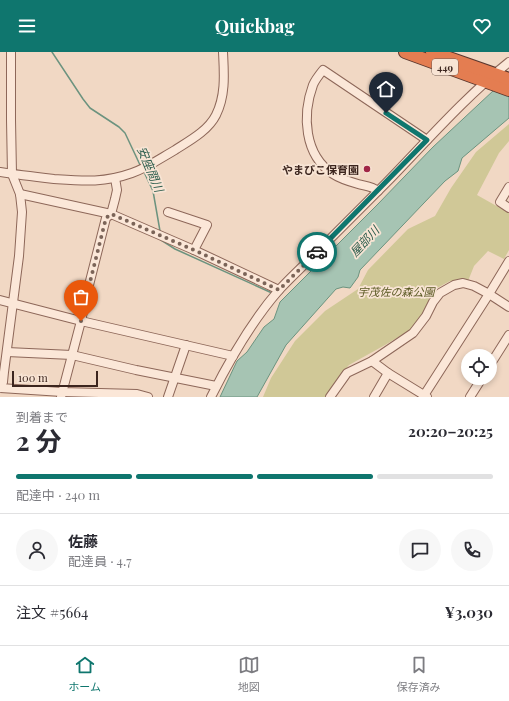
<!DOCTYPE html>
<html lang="ja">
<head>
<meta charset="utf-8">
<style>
  :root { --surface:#fff; --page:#f7f7f7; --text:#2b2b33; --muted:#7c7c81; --line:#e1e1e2; --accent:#0f766e }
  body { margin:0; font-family:"Playfair Display","Noto Sans JP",serif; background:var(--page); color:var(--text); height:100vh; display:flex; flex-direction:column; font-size:15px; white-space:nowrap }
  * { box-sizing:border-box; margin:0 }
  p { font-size:13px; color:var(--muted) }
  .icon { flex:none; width:22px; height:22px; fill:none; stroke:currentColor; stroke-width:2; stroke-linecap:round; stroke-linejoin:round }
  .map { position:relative; height:345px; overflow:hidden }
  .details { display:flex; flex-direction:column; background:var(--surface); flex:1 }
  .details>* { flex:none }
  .buttons { position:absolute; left:461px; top:297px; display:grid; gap:8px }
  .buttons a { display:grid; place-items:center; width:36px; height:36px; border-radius:50%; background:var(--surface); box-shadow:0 2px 6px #0003; font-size:20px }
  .scale { position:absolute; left:12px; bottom:10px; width:86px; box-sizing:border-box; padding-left:4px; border:2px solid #3c251e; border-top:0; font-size:11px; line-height:14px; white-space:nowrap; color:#3c251e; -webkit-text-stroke:3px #f8e4d4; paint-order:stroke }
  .pin { position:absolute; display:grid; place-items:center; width:34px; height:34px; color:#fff; margin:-41px -17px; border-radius:50% 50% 50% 0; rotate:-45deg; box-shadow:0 0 4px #0007 }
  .pin .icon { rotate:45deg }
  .courier { position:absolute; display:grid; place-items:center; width:40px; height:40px; margin:-20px; border:3px solid #0f766e; border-radius:50%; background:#fff; color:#222; box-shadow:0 1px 5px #0007 }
  .head em { font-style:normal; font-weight:700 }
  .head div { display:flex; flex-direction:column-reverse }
  .head { display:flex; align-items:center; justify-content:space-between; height:68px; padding:0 16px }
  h1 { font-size:26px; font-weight:700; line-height:30px }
  .bar { display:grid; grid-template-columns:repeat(4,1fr); gap:6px 4px; align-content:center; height:48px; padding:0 16px }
  .bar i { height:5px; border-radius:3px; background:var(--line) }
  .bar .on { background:var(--accent) }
  .bar p { grid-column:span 4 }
  .line { display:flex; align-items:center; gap:10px; padding:0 16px; border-top:1px solid var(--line) }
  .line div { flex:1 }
  .round { display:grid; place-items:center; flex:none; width:42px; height:42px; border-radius:21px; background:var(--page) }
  header { display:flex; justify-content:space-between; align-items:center; height:52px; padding:0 16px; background:var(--accent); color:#fff; font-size:18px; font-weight:700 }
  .tab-bar { display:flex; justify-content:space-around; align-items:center; height:56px; border-top:1px solid var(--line); background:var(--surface); font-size:11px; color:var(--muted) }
  .tab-bar a { display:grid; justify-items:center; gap:2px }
  .tab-bar .on { color:var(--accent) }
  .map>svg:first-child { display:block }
  .green { fill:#d0c897 }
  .water { fill:#a6c4b3; stroke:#6c937f }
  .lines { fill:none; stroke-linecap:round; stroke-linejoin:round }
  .stream { stroke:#6c937f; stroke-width:1.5 }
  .minor-casing { stroke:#8d6759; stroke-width:10 }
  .highway-casing { stroke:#5b372e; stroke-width:14 }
  .minor { stroke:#fbe7d8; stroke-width:8 }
  .highway { stroke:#e47d51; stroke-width:12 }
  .done { stroke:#7b6458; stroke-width:4; stroke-dasharray:0 7.2 }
  .route { stroke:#0f766e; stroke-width:5 }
  .poi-dot { fill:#a02546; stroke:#f8e4d4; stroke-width:1.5 }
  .labels { text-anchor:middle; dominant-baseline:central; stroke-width:3.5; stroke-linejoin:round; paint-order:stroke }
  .shield { fill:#f8e4d4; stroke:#745e55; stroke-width:1 }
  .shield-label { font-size:10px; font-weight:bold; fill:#3c251e }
  .poi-label { font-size:11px; font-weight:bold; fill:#3c251e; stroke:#f8e4d4; text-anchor:end }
  .park-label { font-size:11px; font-style:italic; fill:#5a5923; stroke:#f8e4d4 }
  .water-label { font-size:12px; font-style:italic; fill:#2c5d4d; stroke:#f8e4d4 }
</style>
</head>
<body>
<header><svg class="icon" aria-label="menu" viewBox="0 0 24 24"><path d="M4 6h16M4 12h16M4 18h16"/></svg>Quickbag<svg class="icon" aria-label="heart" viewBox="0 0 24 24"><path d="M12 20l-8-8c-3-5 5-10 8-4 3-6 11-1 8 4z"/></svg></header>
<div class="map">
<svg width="509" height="345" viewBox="0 0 509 345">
  <rect width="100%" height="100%" fill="#f1d8c4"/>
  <polygon class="green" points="509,72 509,89 499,101 477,143 509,161 509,198 504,207 488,199 474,214 468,229 450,229 437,236 424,262 410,278 385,293 349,313 337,327 325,345 263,345 271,326 295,289 325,259 358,237 368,218 408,177 435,164 451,136 476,100"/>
  <polygon class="water" points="509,24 509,66 462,106 458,119 445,129 360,218 358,225 350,236 343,235 336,237 286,293 257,345 220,345 237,309 247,300 264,275 274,267 280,250 378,152 433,95"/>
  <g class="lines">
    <g class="stream">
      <polyline points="52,0 83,47 90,56 119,75 125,81 141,115"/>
      <polyline points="144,120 153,139 160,179"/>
      <polyline points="161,187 161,188 175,197 272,241"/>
    </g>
    <defs>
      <g id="minor">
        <path d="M0,120C18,123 36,125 54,127C83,129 104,131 132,121C147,116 161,106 175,98C189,89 208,79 216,63C226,43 224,21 223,0"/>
        <polyline points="509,135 500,150 509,156"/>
        <path d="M378,139C372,134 365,134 358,132C351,130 339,126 333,122C304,103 302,63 313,33C315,28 319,23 323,18L427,88"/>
        <polyline points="20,142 111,162 194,198 279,238"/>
        <polyline points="168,160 207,173 194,198"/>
        <polyline points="0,248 81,269 233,304"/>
        <polyline points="7,300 72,303 136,318 216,334"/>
        <polyline points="372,309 388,321 427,345"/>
        <polyline points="490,313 509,283"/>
        <polyline points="0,336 3,330 4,320 19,204 22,160 20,142 12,122 11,68 11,0"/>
        <polyline points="0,336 62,340 137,342 148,345"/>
        <polyline points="61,345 81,269 89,233 106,166 111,162 115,147 117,138 115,126"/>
        <polyline points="168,345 186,293"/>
        <path d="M211,345C230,307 251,270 279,238C289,227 301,216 311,206C336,181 361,156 386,131C426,90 464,46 509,10"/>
        <polyline points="330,345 347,321 372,309 413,281 426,264 433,250 440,241 454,233 463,231 474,234 489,242 509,255"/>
        <polyline points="374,345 388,321"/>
        <polyline points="423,345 489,242 509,209"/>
        <polyline points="470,345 482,326"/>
      </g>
      <g id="highway">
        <polyline points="405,0 509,38"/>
        <polyline points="432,0 509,27"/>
      </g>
    </defs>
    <use href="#minor" class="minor-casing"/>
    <use href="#highway" class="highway-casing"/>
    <use href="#minor" class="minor"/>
    <use href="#highway" class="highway"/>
  </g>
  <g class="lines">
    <polyline class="done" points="81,269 89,234 106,166 111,162 194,198 279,238 317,200"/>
    <polyline class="route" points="317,200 427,88 386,61"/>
  </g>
  <circle class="poi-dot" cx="367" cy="117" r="4"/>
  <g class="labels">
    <rect class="shield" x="432" y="7" width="26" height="16" rx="3"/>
    <g class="shield-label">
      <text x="445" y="15">449</text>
    </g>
    <g class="poi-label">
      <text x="359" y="117">やまびこ保育園</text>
    </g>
    <g class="park-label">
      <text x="396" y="239">宇茂佐の森公園</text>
    </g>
    <g class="water-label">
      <text transform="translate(151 117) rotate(67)">安座間川</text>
      <text transform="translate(364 189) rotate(-47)">屋部川</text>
    </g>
  </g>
</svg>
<div class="buttons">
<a><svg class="icon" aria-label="locate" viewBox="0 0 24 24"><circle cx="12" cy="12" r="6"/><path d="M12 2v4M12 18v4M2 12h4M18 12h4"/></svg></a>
</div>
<div class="scale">100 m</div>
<div class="pin" style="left:81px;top:269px;background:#ea580c"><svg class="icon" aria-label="bag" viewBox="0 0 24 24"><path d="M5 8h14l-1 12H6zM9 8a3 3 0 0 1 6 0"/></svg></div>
<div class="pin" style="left:386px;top:61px;background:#1f2937"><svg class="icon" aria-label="home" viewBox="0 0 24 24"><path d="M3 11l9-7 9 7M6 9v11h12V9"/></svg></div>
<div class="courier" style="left:317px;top:200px"><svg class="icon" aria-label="car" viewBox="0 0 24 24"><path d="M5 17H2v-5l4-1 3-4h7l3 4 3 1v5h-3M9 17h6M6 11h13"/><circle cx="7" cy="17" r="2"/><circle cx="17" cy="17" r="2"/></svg></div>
</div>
<section class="details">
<div class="head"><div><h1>2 分</h1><p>到着まで</p></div><em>20:20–20:25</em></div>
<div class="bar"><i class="on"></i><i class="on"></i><i class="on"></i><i></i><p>配達中 · 240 m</p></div>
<div class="line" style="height:72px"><a class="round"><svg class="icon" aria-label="person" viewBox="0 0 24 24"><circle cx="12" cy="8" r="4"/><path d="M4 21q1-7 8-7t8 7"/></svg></a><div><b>佐藤</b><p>配達員 · 4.7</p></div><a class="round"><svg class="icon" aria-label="chat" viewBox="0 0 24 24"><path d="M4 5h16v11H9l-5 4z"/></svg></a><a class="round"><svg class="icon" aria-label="phone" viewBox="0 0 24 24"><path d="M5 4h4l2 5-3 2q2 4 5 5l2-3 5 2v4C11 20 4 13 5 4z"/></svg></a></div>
<div class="line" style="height:52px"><div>注文 #5664</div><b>¥3,030</b></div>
</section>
<nav class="tab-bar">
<a class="on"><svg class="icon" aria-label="home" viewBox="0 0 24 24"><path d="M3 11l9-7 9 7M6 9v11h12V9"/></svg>ホーム</a>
<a><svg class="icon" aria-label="map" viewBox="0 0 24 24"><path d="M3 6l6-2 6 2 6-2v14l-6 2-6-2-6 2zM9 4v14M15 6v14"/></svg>地図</a>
<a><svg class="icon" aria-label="saved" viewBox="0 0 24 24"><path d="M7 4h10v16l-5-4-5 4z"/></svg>保存済み</a>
</nav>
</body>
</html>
